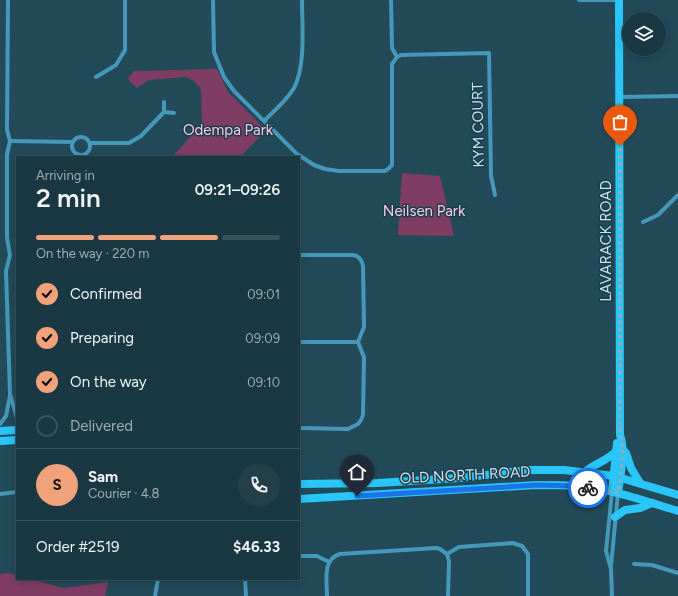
<!DOCTYPE html>
<html lang="en">
<head>
<meta charset="utf-8">
<style>
  :root { --surface:#1a3843; --page:#233f4a; --text:#f1f3f6; --muted:#9facb2; --line:#38525c; --accent:#f1a27b }
  body { margin:0; font-family:Figtree,sans-serif; background:var(--page); color:var(--text); height:100vh; display:flex; flex-direction:column; font-size:15px; white-space:nowrap }
  * { box-sizing:border-box; margin:0 }
  p { font-size:13px; color:var(--muted) }
  .icon { flex:none; width:22px; height:22px; fill:none; stroke:currentColor; stroke-width:2; stroke-linecap:round; stroke-linejoin:round }
  .map { position:relative; flex:1; overflow:hidden }
  .panel { position:absolute; left:16px; top:156px; width:284px; height:424px; display:flex; flex-direction:column; background:var(--surface); border-radius:0px; box-shadow:0 2px 10px #0003,0 0 0 1px var(--line) }
  .panel>* { flex:none }
  .fabs { position:absolute; left:622px; top:12px; display:grid; gap:8px }
  .fabs a { display:grid; place-items:center; width:44px; height:44px; border-radius:50%; background:var(--surface); box-shadow:0 2px 10px #0003,0 0 0 1px var(--line); font-size:20px }
  .pin { position:absolute; display:grid; place-items:center; width:34px; height:34px; color:#fff; margin:-41px -17px; border-radius:50% 50% 50% 0; rotate:-45deg; box-shadow:0 0 4px #0007 }
  .pin .icon { rotate:45deg }
  .courier { position:absolute; display:grid; place-items:center; width:40px; height:40px; margin:-20px; border:3px solid #1a73e8; border-radius:50%; background:#fff; color:#222; box-shadow:0 1px 5px #0007 }
  .overview em { font-style:normal; font-weight:600 }
  .overview div { display:flex; flex-direction:column-reverse }
  .overview { display:flex; align-items:center; justify-content:space-between; height:68px; padding:0 20px }
  h1 { font-size:26px; font-weight:600; line-height:30px }
  .bar { display:grid; grid-template-columns:repeat(4,1fr); gap:6px 4px; align-content:center; height:48px; padding:0 20px }
  .bar i { height:5px; border-radius:3px; background:var(--line) }
  .bar .selected { background:var(--accent) }
  .bar p { grid-column:span 4 }
  .line { display:flex; align-items:center; gap:10px; padding:0 20px; border-top:1px solid var(--line) }
  .line div { flex:1 }
  .round { display:grid; place-items:center; flex:none; width:42px; height:42px; border-radius:21px; background:var(--page) }
  ol { padding:0 20px; list-style:none }
  li { display:flex; align-items:center; gap:12px; height:44px }
  li p { margin-inline-start:auto }
  li .icon { padding:4px; border-radius:50%; background:var(--accent); color:#111; stroke-width:4 }
  li:last-child { color:var(--muted) }
  li i { width:22px; height:22px; border:2px solid var(--line); border-radius:50% }
  .map>svg:first-child { display:block }
  .green { fill:#803d64 }
  .lines { fill:none; stroke-linecap:round; stroke-linejoin:round }
  .street { stroke:#4598b9; stroke-width:4 }
  .secondary { stroke:#29c6fa; stroke-width:8 }
  .done { stroke:#91acb7; stroke-width:4; stroke-dasharray:0 7.2 }
  .route { stroke:#1a73e8; stroke-width:5 }
  .labels { text-anchor:middle; dominant-baseline:central; stroke-width:3; stroke-linejoin:round; paint-order:stroke }
  .street-label { font-size:15px; fill:#cce0ea; stroke:#173f4e }
  .park-label { font-size:15px; fill:#fec8e3; stroke:#173f4e }
</style>
</head>
<body>
<div class="map">
<svg width="678" height="596" viewBox="0 0 678 596">
  <rect width="100%" height="100%" fill="#234a59"/>
  <g class="green">
    <polygon points="217,69 228,92 266,130 243,154 245,157 172,157 202,124 201,89 194,81 186,77 149,80 137,88 128,79 134,71"/>
    <polygon points="402,173 440,176 454,236 398,235"/>
    <polygon points="8,573 17,575 17,579 30,579 64,588 108,582 105,596 0,596 0,574"/>
  </g>
  <g class="lines">
    <g class="street">
      <polyline points="8,0 7,130 10,141 7,154 7,238 10,255 6,271 10,394 17,418"/>
      <polyline points="213,0 214,52 224,77 234,91 297,154 314,165 325,169 339,171 385,171 388,169 392,165 392,64 397,57 392,48 391,0"/>
      <polyline points="579,0 619,0"/>
      <polyline points="397,57 401,55 489,53 491,176 495,195"/>
      <polyline points="96,77 116,65 125,50 125,0"/>
      <polyline points="619,97 678,96"/>
      <polyline points="164,102 164,112 174,113"/>
      <path d="M265,120C275,110 287,100 294,88C306,65 302,26 302,0"/>
      <circle cx="81" cy="146" r="9"/>
      <polyline points="10,141 72,142"/>
      <polyline points="90,143 129,143 141,136 164,112"/>
      <polyline points="643,222 658,215 678,195"/>
      <path d="M299,255H353C359,256 362,260 363,266L364,327L358,342L364,357L363,415L361,420L358,424L348,429L299,428"/>
      <polyline points="299,342 358,342"/>
      <polyline points="0,424 6,416 10,396"/>
      <polyline points="612,492 606,551 611,569 612,596"/>
      <polyline points="0,494 17,492"/>
      <polyline points="447,554 449,561 448,596"/>
      <polyline points="299,556 317,556 329,562"/>
      <polyline points="634,564 652,565 678,573"/>
      <polyline points="611,566 618,493"/>
      <polyline points="245,579 246,596"/>
      <polyline points="155,596 158,579"/>
      <path d="M327,596C327,581 322,559 340,554L436,548L440,549L447,554L459,547L513,543L522,546L528,554V596"/>
    </g>
    <g class="secondary">
      <polyline points="0,431 17,430"/>
      <polyline points="0,441 17,440"/>
      <polyline points="622,449 626,453 631,468 640,483"/>
      <path d="M585,472C595,463 608,461 617,450"/>
      <polyline points="299,484 378,483 459,478 529,470 564,470 614,476 678,495"/>
      <polyline points="612,492 617,443"/>
      <path d="M618,493C620,476 626,451 620,435L619,0"/>
      <path d="M299,499L537,485C550,485 564,485 577,486C612,489 645,501 678,511"/>
      <polyline points="615,517 625,510 640,508 652,503"/>
    </g>
  </g>
  <g class="lines">
    <path class="done" d="M588,488L618,493C620,476 626,451 620,435V146"/>
    <polyline class="route" points="357,496 537,485 577,486 588,488"/>
  </g>
  <g class="labels">
    <g class="street-label">
      <text transform="translate(478 125) rotate(-91)">KYM COURT</text>
      <text transform="translate(606 241) rotate(-90)">LAVARACK ROAD</text>
      <text transform="translate(465 475) rotate(-3)">OLD NORTH ROAD</text>
    </g>
    <g class="park-label">
      <text x="228" y="130">Odempa Park</text>
      <text x="424" y="211">Neilsen Park</text>
    </g>
  </g>
</svg>
<div class="fabs">
<a><svg class="icon" aria-label="layers" viewBox="0 0 24 24"><path d="M12 4l9 5-9 5-9-5zM3 14l9 5 9-5"/></svg></a>
</div>
<div class="pin" style="left:620px;top:146px;background:#ea580c"><svg class="icon" aria-label="bag" viewBox="0 0 24 24"><path d="M5 8h14l-1 12H6zM9 8a3 3 0 0 1 6 0"/></svg></div>
<div class="pin" style="left:357px;top:496px;background:#1f2937"><svg class="icon" aria-label="home" viewBox="0 0 24 24"><path d="M3 11l9-7 9 7M6 9v11h12V9"/></svg></div>
<div class="courier" style="left:588px;top:488px"><svg class="icon" aria-label="bike" viewBox="0 0 24 24"><circle cx="6" cy="16" r="4"/><circle cx="18" cy="16" r="4"/><path d="M6 16l4-8h5l3 8M10 8l3 8H6M13 5h3"/></svg></div>
<section class="panel">
<div class="overview"><div><h1>2 min</h1><p>Arriving in</p></div><em>09:21–09:26</em></div>
<div class="bar"><i class="selected"></i><i class="selected"></i><i class="selected"></i><i></i><p>On the way · 220 m</p></div>
<ol>
<li><svg class="icon" aria-label="check" viewBox="0 0 24 24"><path d="M5 12l5 5 9-10"/></svg>Confirmed<p>09:01</p></li>
<li><svg class="icon" aria-label="check" viewBox="0 0 24 24"><path d="M5 12l5 5 9-10"/></svg>Preparing<p>09:09</p></li>
<li><svg class="icon" aria-label="check" viewBox="0 0 24 24"><path d="M5 12l5 5 9-10"/></svg>On the way<p>09:10</p></li>
<li><i></i>Delivered</li>
</ol>
<div class="line" style="height:72px"><b class="round" style="background:var(--accent);color:#111">S</b><div><b>Sam</b><p>Courier · 4.8</p></div><a class="round"><svg class="icon" aria-label="phone" viewBox="0 0 24 24"><path d="M5 4h4l2 5-3 2q2 4 5 5l2-3 5 2v4C11 20 4 13 5 4z"/></svg></a></div>
<div class="line" style="height:52px"><div>Order #2519</div><b>$46.33</b></div>
</section>
</div>
</body>
</html>
